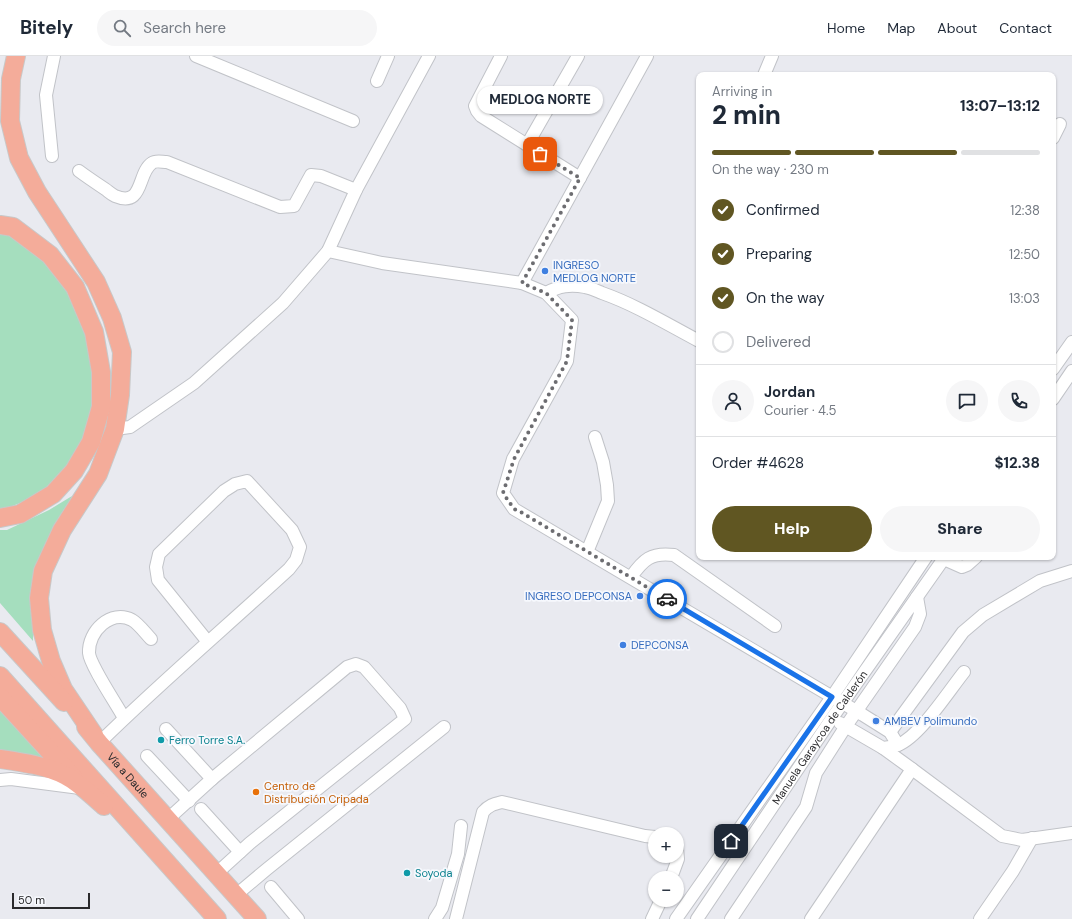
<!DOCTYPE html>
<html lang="en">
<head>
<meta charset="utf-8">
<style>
  :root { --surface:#fff; --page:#f6f6f7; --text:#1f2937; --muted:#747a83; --line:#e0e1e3; --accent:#605622 }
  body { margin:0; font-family:"DM Sans",sans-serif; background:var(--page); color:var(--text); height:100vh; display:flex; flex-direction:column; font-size:15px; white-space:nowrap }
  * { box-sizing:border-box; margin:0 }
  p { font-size:13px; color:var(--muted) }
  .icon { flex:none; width:22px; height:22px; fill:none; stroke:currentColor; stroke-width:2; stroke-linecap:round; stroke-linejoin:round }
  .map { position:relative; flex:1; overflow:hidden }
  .drawer { position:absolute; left:696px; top:16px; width:360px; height:488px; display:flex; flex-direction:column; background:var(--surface); border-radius:8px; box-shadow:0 1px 3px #0004 }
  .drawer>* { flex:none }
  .buttons { position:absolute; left:648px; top:771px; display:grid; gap:8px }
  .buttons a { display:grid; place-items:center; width:36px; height:36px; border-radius:50%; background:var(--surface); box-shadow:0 1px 3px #0004; font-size:20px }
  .scale { position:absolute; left:12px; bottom:10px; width:78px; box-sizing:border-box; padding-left:4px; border:2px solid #2a2a2c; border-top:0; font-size:11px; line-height:14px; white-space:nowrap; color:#2a2a2c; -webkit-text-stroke:3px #f6f8fd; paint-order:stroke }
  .pin { position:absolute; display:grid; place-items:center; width:34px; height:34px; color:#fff; margin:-17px; border-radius:8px; box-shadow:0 2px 6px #0006 }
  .courier { position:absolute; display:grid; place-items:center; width:40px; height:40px; margin:-20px; border:3px solid #1a73e8; border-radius:50%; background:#fff; color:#222; box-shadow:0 1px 5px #0007 }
  .bubble { position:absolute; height:28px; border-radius:14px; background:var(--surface); box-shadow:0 1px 3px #0004; font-size:13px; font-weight:800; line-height:28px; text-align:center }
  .headline em { font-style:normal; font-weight:800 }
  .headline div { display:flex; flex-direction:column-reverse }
  .headline { display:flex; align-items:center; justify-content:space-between; height:68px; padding:0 16px }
  h1 { font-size:26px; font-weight:800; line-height:30px }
  .bar { display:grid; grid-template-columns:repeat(4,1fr); gap:6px 4px; align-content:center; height:48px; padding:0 16px }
  .bar i { height:5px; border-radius:3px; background:var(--line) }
  .bar .current { background:var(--accent) }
  .bar p { grid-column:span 4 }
  .line { display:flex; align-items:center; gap:10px; padding:0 16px; border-top:1px solid var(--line) }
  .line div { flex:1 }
  .round { display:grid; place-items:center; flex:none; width:42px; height:42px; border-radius:21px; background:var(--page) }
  ol { padding:0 16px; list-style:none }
  li { display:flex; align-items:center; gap:12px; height:44px }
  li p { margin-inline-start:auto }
  li .icon { padding:4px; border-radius:50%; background:var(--accent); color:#fff; stroke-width:4 }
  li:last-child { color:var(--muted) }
  li i { width:22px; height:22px; border:2px solid var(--line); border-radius:50% }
  .primary-button { display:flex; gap:8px; margin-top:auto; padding:8px 16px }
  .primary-button a { flex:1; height:46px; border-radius:24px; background:var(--accent); color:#fff; font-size:16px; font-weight:800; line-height:46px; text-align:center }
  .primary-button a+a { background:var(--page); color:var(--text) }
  header { display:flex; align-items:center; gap:24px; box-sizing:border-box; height:56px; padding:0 20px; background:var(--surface); border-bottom:1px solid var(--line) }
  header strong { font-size:19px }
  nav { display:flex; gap:22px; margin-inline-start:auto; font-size:14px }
  .search { width:280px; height:36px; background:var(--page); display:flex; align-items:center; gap:10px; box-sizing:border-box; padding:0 14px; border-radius:22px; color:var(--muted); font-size:15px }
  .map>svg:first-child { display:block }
  .green { fill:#a5debe }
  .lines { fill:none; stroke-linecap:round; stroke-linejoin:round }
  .minor-casing { stroke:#c1c3c8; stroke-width:14 }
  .highway-casing { stroke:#c8c8c8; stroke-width:20 }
  .minor { stroke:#fff; stroke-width:12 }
  .highway { stroke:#f4ac9a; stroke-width:18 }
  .done { stroke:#6d6d71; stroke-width:4; stroke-dasharray:0 7.2 }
  .route { stroke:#1a73e8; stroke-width:5 }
  .shop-dot { fill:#3f7fe0; stroke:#f6f8fd; stroke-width:1.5 }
  .culture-dot { fill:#0f9aa8; stroke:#f6f8fd; stroke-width:1.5 }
  .food-dot { fill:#e8710a; stroke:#f6f8fd; stroke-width:1.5 }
  .labels { text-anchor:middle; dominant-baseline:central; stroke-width:3.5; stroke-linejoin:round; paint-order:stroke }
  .shop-label { font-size:11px; fill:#366cbe; stroke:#f6f8fd; text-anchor:start }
  .street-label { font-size:11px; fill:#2a2a2c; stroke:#f6f8fd }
  .culture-label { font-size:11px; fill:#0d838f; stroke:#f6f8fd; text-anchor:start }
  .food-label { font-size:11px; fill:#c56008; stroke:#f6f8fd; text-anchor:start }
</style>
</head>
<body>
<header>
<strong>Bitely</strong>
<div class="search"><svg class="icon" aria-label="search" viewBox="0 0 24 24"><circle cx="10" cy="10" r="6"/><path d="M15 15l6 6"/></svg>Search here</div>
<nav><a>Home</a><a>Map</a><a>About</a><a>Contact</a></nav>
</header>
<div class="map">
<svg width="1072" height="863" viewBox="0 0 1072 863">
  <rect width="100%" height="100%" fill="#e9eaf0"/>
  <g class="green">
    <polygon points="0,175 3,175 34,194 66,227 88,277 93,307 94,341 89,371 77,398 57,425 30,443 0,455"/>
    <polygon points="72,440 38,505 33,546 33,585 0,547 0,474 7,474 49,454"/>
    <polygon points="0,648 61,714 0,697"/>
  </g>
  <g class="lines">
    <defs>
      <g id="minor">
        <polyline points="196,0 353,65"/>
        <polyline points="501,0 475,50 477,55 481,60 580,122"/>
        <polyline points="764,19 772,0"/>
        <polyline points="377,25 388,0"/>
        <polyline points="1053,82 1060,68"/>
        <polyline points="527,89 578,0"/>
        <polyline points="52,100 46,39 54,0"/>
        <path d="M79,115C87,121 96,127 105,133C108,135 111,138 115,140C144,152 137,117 152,107C156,104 162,106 167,106L280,151L294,150L311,119L321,120L356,134"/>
        <polyline points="328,195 382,207 522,227 546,237 572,264 567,305 513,403 503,437 514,453 863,659 890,676 898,689"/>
        <polyline points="522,227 647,0"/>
        <path d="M546,237C559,230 570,228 585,231C591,232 597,235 602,237C636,249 667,268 699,285"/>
        <polyline points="1053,313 1072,286"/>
        <polyline points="1053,343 1072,315"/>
        <polyline points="115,373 130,371 194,327 283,247 328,195 356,134 429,0"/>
        <polyline points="587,496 608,445 607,429 603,406 595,381"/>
        <polyline points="944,503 962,511 967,509 976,501"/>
        <path d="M631,521C643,504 651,496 674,499L775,570"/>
        <path d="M124,662C117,649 90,609 89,597C88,575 111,553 132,564C139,568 146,578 151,583"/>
        <path d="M840,667L883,692C887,691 893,691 898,689C920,680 948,636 964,616"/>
        <polyline points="166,673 212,723"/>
        <polyline points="890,676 963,576 983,559 1040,525 1072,515"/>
        <path d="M99,687C160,627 226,571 289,513L296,504L300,491L292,474L247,425L235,428L224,435L159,498L156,511L158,524L208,586"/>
        <polyline points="883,692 912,713 1002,780 1022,784 1072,777"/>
        <polyline points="147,700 189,745"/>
        <polyline points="0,724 11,723 80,732"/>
        <polyline points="201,753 240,796"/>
        <polyline points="168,763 212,723 347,611 356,608 364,611 400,652 405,663 250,787 217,817"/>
        <polyline points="671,822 678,803 677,792"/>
        <polyline points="271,831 298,863"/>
        <polyline points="236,839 267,813 444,671"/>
        <polyline points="435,863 442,852 458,798 461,770"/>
        <path d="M456,863L483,756C489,749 494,748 502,746L645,780L655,781"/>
        <polyline points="652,863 661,844"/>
        <polyline points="676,863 832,641 926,501"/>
        <path id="s1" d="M697,863L832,662L945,501"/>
        <polyline points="731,863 806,751 816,717 846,670 915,571 920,558 917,541"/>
        <polyline points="811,863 912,713"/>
        <polyline points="980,863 1013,815 1032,782"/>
      </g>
      <g id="highway">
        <polyline points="16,0 11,23 10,65 19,102 37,136 96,226 112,262 122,296 120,339 115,373 98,418 62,474 43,515 39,542 42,574 51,605 63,633 94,679"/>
        <polyline points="0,169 13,171 50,199 75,231 94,276 101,316 101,351 91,386 74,415 53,438 20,458 0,462"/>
        <polyline points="0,576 64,646"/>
        <polyline points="0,620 217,863"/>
        <polyline points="0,641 73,721"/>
        <path id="s2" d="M86,671L99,687L257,863"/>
        <path d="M0,703C20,706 48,710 66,720C80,727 92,740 104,750"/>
      </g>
    </defs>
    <use href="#minor" class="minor-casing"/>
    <use href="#highway" class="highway-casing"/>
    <use href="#minor" class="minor"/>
    <use href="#highway" class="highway"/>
  </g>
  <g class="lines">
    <polyline class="done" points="540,98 580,122 522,227 546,237 572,264 567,305 514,403 503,437 514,453 519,455 667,543"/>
    <polyline class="route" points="667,543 832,641 731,785"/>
  </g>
  <g class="shop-dot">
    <circle cx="545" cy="215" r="4"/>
    <circle cx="640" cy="540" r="4"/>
    <circle cx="623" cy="589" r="4"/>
    <circle cx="876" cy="665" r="4"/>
  </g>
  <g class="culture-dot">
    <circle cx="161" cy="684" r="4"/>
    <circle cx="407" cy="817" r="4"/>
  </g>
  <circle class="food-dot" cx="256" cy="736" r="4"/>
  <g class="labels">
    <g class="shop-label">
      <text x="553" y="209">INGRESO<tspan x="553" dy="13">MEDLOG NORTE</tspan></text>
      <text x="632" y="540" text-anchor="end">INGRESO DEPCONSA</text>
      <text x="631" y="589">DEPCONSA</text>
      <text x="884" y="665">AMBEV Polimundo</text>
    </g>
    <g class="street-label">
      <text stroke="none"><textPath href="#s1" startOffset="219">Manuela Garaycoa de Calderón</textPath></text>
      <text stroke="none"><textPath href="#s2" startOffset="64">Vía a Daule</textPath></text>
    </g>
    <g class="culture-label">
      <text x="169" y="684">Ferro Torre S.A.</text>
      <text x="415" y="817">Soyoda</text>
    </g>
    <g class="food-label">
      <text x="264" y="730">Centro de<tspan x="264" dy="13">Distribución Cripada</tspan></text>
    </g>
  </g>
</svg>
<div class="buttons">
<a>+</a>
<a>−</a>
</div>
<div class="scale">50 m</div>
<div class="pin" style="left:540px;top:98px;background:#ea580c"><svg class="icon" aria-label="bag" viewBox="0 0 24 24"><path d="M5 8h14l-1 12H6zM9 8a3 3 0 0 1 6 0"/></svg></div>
<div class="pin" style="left:731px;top:785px;background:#1f2937"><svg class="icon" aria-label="home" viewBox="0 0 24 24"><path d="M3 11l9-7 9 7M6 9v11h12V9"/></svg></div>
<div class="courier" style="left:667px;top:543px"><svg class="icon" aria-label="car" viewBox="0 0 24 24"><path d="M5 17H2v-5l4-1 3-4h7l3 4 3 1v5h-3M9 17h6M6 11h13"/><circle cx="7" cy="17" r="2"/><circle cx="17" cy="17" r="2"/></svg></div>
<div class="bubble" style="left:477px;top:30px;width:126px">MEDLOG NORTE</div>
<section class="drawer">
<div class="headline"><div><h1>2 min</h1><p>Arriving in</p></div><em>13:07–13:12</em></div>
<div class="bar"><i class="current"></i><i class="current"></i><i class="current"></i><i></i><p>On the way · 230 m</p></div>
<ol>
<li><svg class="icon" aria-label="check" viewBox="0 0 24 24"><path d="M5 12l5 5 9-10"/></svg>Confirmed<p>12:38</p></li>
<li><svg class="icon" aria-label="check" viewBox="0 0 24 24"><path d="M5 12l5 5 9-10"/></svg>Preparing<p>12:50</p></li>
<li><svg class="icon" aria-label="check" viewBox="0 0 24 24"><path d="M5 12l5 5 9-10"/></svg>On the way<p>13:03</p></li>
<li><i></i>Delivered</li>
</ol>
<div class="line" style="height:72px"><a class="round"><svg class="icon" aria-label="person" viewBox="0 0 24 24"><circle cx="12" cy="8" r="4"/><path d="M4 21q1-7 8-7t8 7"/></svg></a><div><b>Jordan</b><p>Courier · 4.5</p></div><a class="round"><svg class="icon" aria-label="chat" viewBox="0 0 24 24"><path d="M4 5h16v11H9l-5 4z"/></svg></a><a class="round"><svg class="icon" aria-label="phone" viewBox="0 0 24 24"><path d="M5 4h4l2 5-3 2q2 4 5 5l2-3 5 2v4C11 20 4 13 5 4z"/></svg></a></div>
<div class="line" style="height:52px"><div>Order #4628</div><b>$12.38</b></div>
<div class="primary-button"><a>Help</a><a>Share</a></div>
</section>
</div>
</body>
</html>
